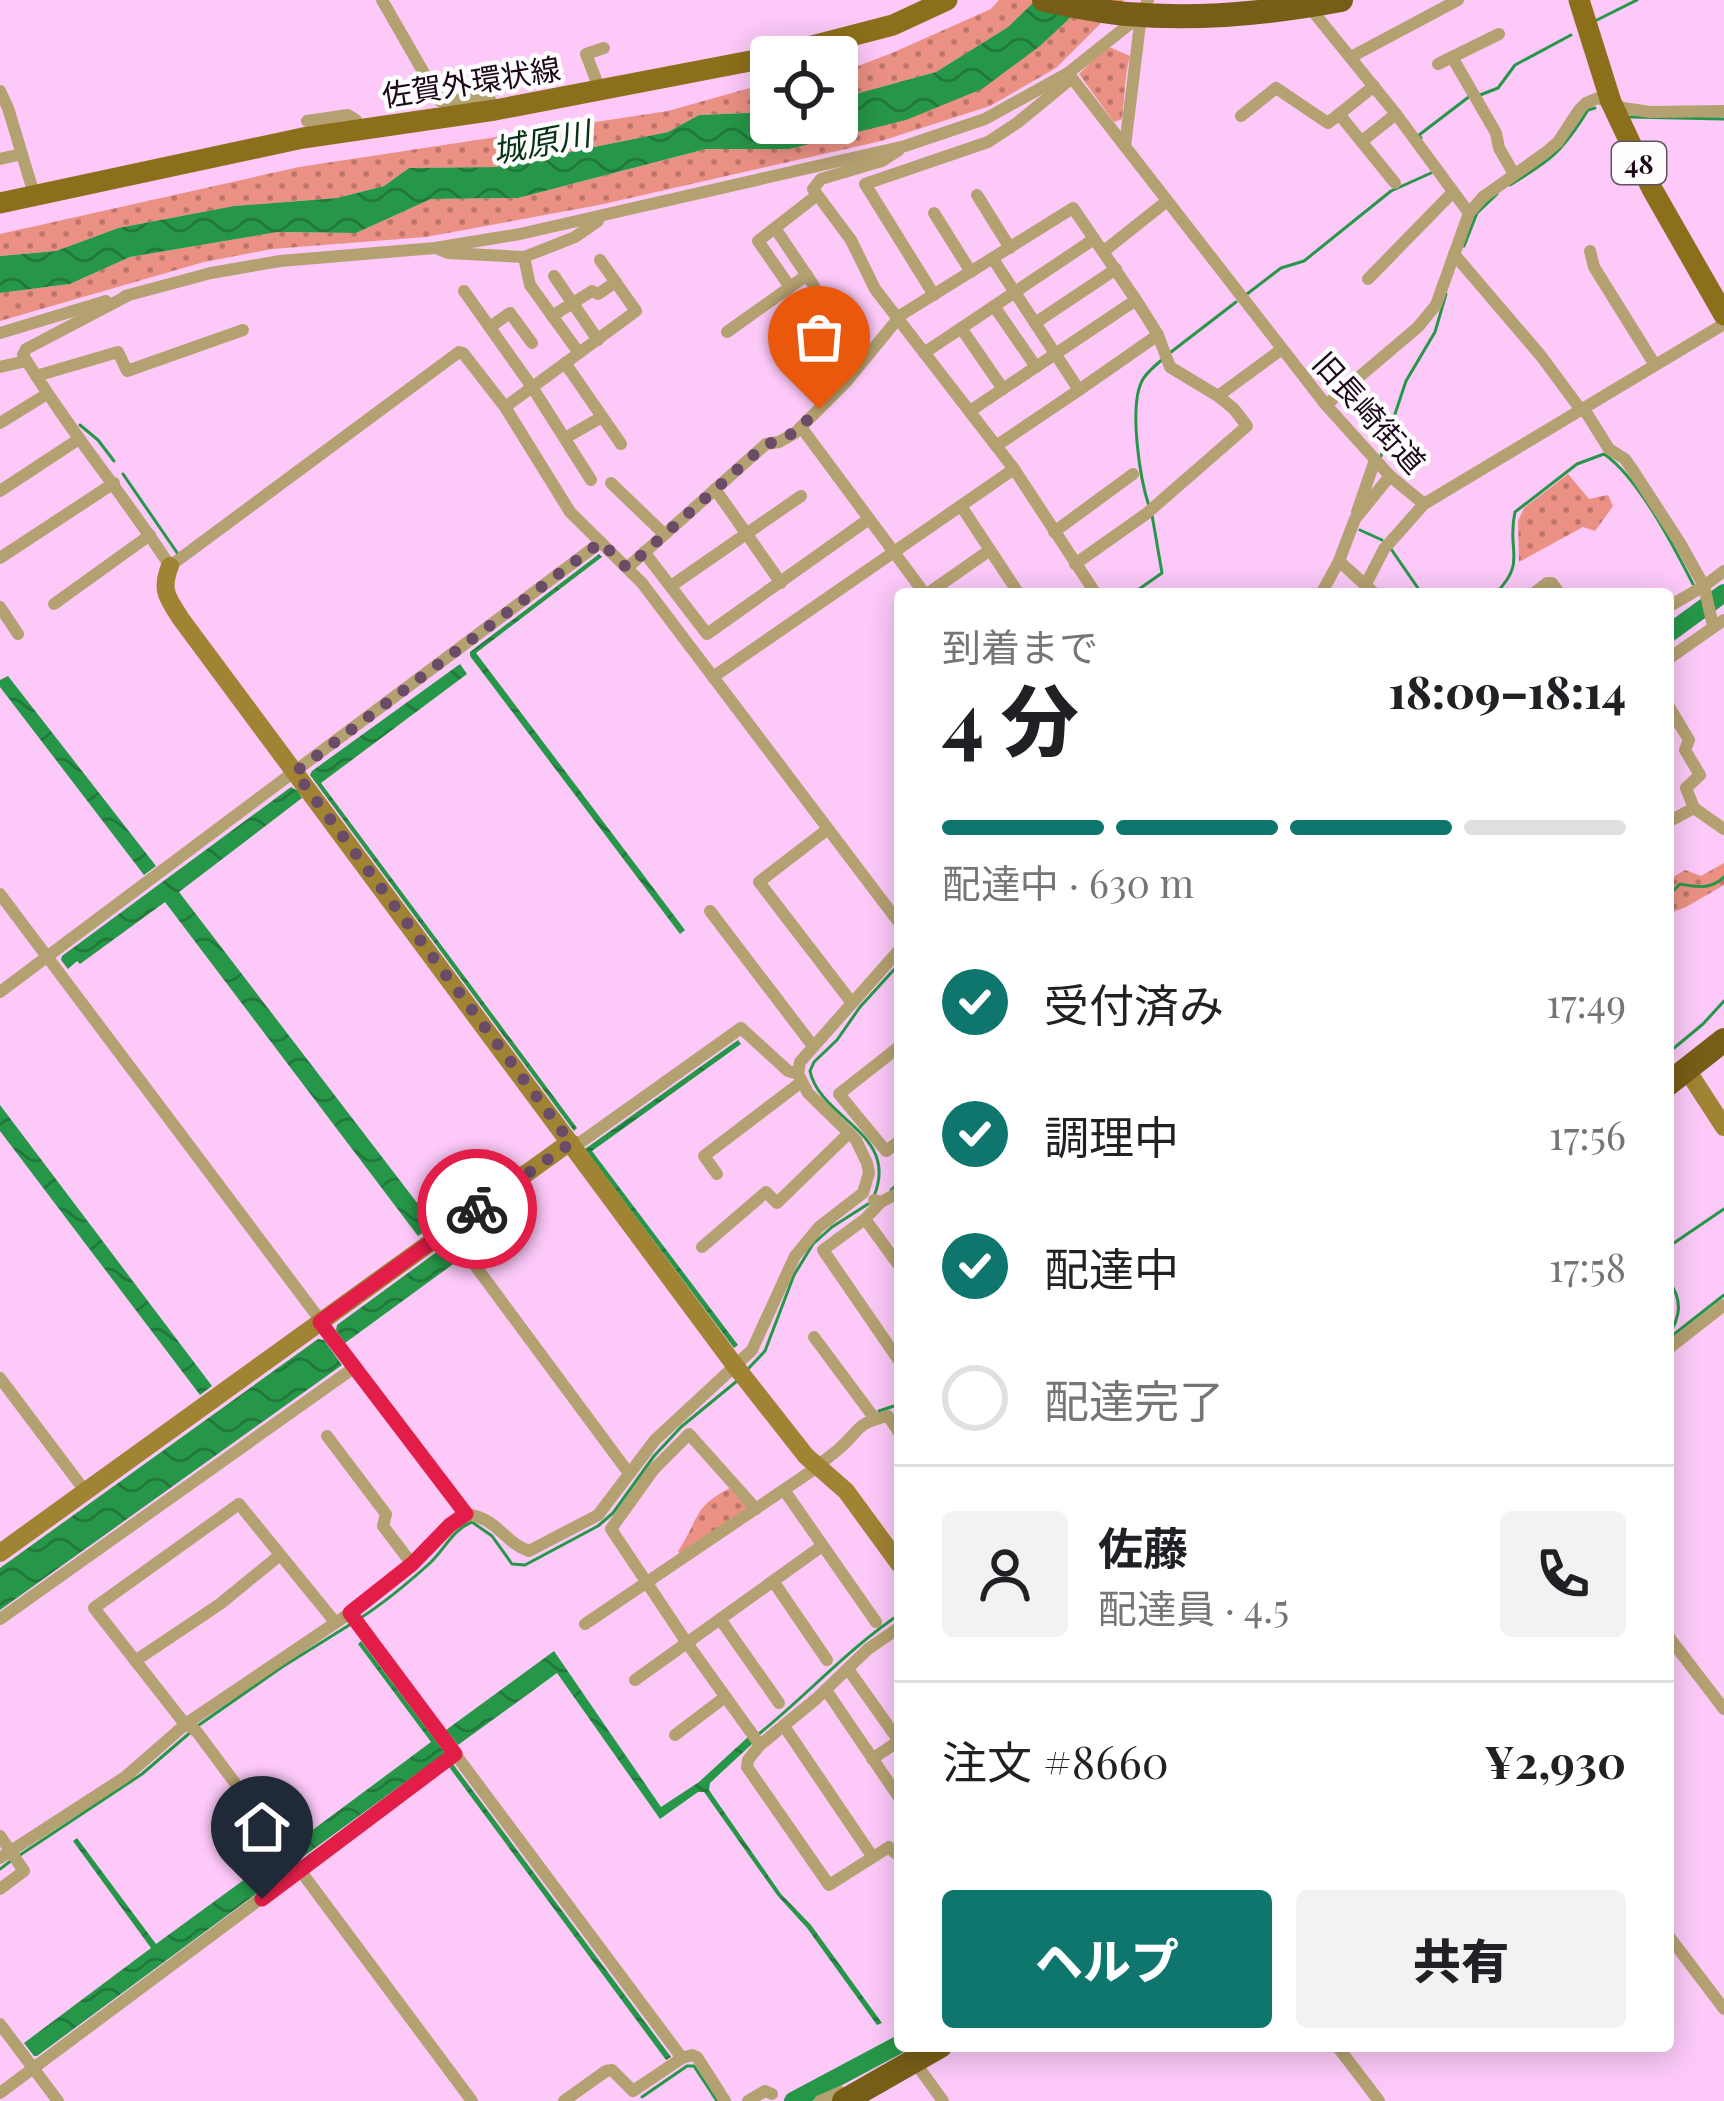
<!DOCTYPE html>
<html lang="ja">
<head>
<meta charset="utf-8">
<style>
  :root { --surface:#fff; --page:#f2f2f2; --text:#202124; --muted:#757577; --line:#e0e0e0; --accent:#0f766e }
  body { margin:0; font-family:"Playfair Display","Noto Sans JP",serif; background:var(--page); color:var(--text); height:100vh; display:flex; flex-direction:column; font-size:45px; white-space:nowrap }
  * { box-sizing:border-box; margin:0 }
  p { font-size:39px; color:var(--muted) }
  .icon { flex:none; width:66px; height:66px; fill:none; stroke:currentColor; stroke-width:2; stroke-linecap:round; stroke-linejoin:round }
  .map { position:relative; flex:1; overflow:hidden }
  .details { position:absolute; left:894px; top:588px; width:780px; height:1464px; display:flex; flex-direction:column; background:var(--surface); border-radius:12px; box-shadow:0 6px 30px #0003 }
  .details>* { flex:none }
  .fabs { position:absolute; left:750px; top:36px; display:grid; gap:24px }
  .fabs a { display:grid; place-items:center; width:108px; height:108px; border-radius:12px; background:var(--surface); box-shadow:0 6px 30px #0003; font-size:60px }
  .pin { position:absolute; display:grid; place-items:center; width:102px; height:102px; color:#fff; margin:-123px -51px; border-radius:50% 50% 50% 0; rotate:-45deg; box-shadow:0 0 12px #0007 }
  .pin .icon { rotate:45deg }
  .courier { position:absolute; display:grid; place-items:center; width:120px; height:120px; margin:-60px; border:9px solid #e11d48; border-radius:50%; background:#fff; color:#222; box-shadow:0 3px 15px #0007 }
  .headline em { font-style:normal; font-weight:800 }
  .headline div { display:flex; flex-direction:column-reverse }
  .headline { display:flex; align-items:center; justify-content:space-between; height:204px; padding:0 48px }
  h1 { font-size:78px; font-weight:800; line-height:90px }
  .bar { display:grid; grid-template-columns:repeat(4,1fr); gap:18px 12px; align-content:center; height:144px; padding:0 48px }
  .bar i { height:15px; border-radius:9px; background:var(--line) }
  .bar .active { background:var(--accent) }
  .bar p { grid-column:span 4 }
  .line { display:flex; align-items:center; gap:30px; padding:0 48px; border-top:3px solid var(--line) }
  .line div { flex:1 }
  .round { display:grid; place-items:center; flex:none; width:126px; height:126px; border-radius:12px; background:var(--page) }
  ol { padding:0 48px; list-style:none }
  li { display:flex; align-items:center; gap:36px; height:132px }
  li p { margin-inline-start:auto }
  li .icon { padding:12px; border-radius:50%; background:var(--accent); color:#fff; stroke-width:4 }
  li:last-child { color:var(--muted) }
  li i { width:66px; height:66px; border:6px solid var(--line); border-radius:50% }
  .cta { display:flex; gap:24px; margin-top:auto; padding:24px 48px }
  .cta a { flex:1; height:138px; border-radius:12px; background:var(--accent); color:#fff; font-size:48px; font-weight:800; line-height:138px; text-align:center }
  .cta a+a { background:var(--page); color:var(--text) }
  .map>svg:first-child { display:block }
  .grass { fill:url(#grass-dots) }
  .water { fill:url(#water-waves) }
  .lines { fill:none; stroke-linecap:round; stroke-linejoin:round }
  .stream { stroke:#269748; stroke-width:3 }
  .river { stroke:#269748; stroke-width:18 }
  .street { stroke:#b4a171; stroke-width:12 }
  .secondary { stroke:#a08333; stroke-width:18 }
  .primary { stroke:#8c6f1a; stroke-width:21 }
  .highway { stroke:#775e16; stroke-width:24 }
  .done { stroke:#6a4b68; stroke-width:12; stroke-dasharray:0 21.6 }
  .route { stroke:#e11d48; stroke-width:15 }
  .labels { text-anchor:middle; dominant-baseline:central; stroke-width:9; stroke-linejoin:round; paint-order:stroke }
  .shield { fill:#fdfdfd; stroke:#60515f; stroke-width:3 }
  .shield-label { font-size:27px; font-weight:bold; fill:#1c071b }
  .street-label { font-size:30px; fill:#1c071b; stroke:#fdfdfd }
  .water-label { font-size:33px; font-style:italic; fill:#073314; stroke:#fdfdfd }
</style>
</head>
<body>
<div class="map">
<svg width="1724" height="2101" viewBox="0 0 1724 2101">
  <defs>
    <pattern id="grass-dots" width="8" height="8" patternUnits="userSpaceOnUse" patternTransform="scale(3)"><rect width="8" height="8" fill="#eb9184"/><path d="M2 2h.1M6 6h.1" fill="none" stroke="#be746b" stroke-width="1.8" stroke-linecap="round"/></pattern>
    <pattern id="water-waves" width="16" height="10" patternUnits="userSpaceOnUse" patternTransform="scale(3)"><rect width="16" height="10" fill="#269748"/><path d="M0 5q4-4 8 0t8 0" fill="none" stroke="#20793b"/></pattern>
  </defs>
  <rect width="100%" height="100%" fill="#fcc9f8"/>
  <g class="grass">
    <polygon points="999,0 1036,0 1008,27 936,72 837,99 837,74 892,53 991,9"/>
    <polygon points="1089,0 1124,0 1056,68 990,106 881,141 599,205 426,237 272,249 204,262 0,321 0,293 70,284 130,257 278,232 356,233 431,199 518,198 706,149 789,149"/>
    <path d="M1107,46L1130,56C1124,79 1125,96 1122,119L1114,122L1079,74Z"/>
    <polygon points="771,82 771,112 699,115 668,132 496,167 409,168 384,186 337,198 234,206 118,228 56,251 0,256 0,234 299,167 668,111"/>
    <polygon points="1568,474 1589,499 1608,495 1613,506 1595,531 1583,527 1519,562 1518,521 1524,508"/>
    <polygon points="1724,863 1724,885 1686,907 1668,914 1668,880 1685,870 1701,876"/>
    <path d="M732,1487L751,1508L681,1556L678,1551C701,1517 692,1507 732,1487Z"/>
  </g>
  <g class="water">
    <polygon points="1036,0 1089,0 1040,46 982,89 906,120 789,149 706,149 518,198 431,199 356,233 278,232 130,257 70,284 0,293 0,256 56,251 118,228 234,206 337,198 384,186 409,168 496,167 668,132 699,115 771,112 771,123 837,123 837,99 936,72 1008,27"/>
    <polygon points="599,554 602,557 476,653 685,930 680,934 470,656 470,652"/>
    <polygon points="460,664 467,674 321,783 577,1128 574,1131 310,775 312,771"/>
    <polygon points="8,676 156,866 144,875 0,687 0,680"/>
    <polygon points="291,787 298,791 302,798 179,892 434,1225 418,1236 165,902 80,964 77,961 68,969 61,960 62,956"/>
    <polygon points="738,1040 741,1044 592,1151 738,1345 734,1348 585,1149"/>
    <polygon points="0,1105 212,1386 200,1395 0,1131"/>
    <polygon points="442,1248 444,1251 451,1249 456,1262 345,1343 336,1330 337,1325"/>
    <polygon points="318,1339 324,1340 342,1365 0,1610 0,1568"/>
    <polygon points="361,1641 445,1753 300,1859 291,1846 431,1742 358,1644"/>
    <polygon points="554,1651 661,1807 699,1782 748,1737 753,1743 710,1783 709,1790 781,1894 811,1925 882,2023 877,2025 807,1928 777,1895 704,1792 698,1792 660,1819 557,1673 458,1745 446,1730"/>
    <polygon points="453,1764 671,2057 666,2060 449,1767"/>
    <polygon points="77,1838 156,1944 278,1855 288,1868 287,1871 37,2056 34,2056 24,2043 151,1948 73,1841"/>
  </g>
  <g class="lines">
    <g class="stream">
      <polyline points="1597,20 1637,0"/>
      <polyline points="1480,95 1498,88 1515,65 1571,35"/>
      <polyline points="1630,117 1724,119"/>
      <polyline points="1421,138 1419,135 1470,96"/>
      <path d="M1510,185C1551,160 1562,152 1588,110L1595,108"/>
      <polyline points="1464,246 1477,213 1497,194"/>
      <polyline points="1247,294 1281,268 1304,261 1391,191 1431,173"/>
      <polyline points="1171,352 1236,302"/>
      <polyline points="80,425 98,440 114,461"/>
      <polyline points="1381,456 1406,381 1435,332 1446,294"/>
      <polyline points="123,474 178,554"/>
      <path d="M1149,506C1140,479 1128,404 1143,379C1148,371 1157,364 1164,358"/>
      <polyline points="1360,530 1382,540"/>
      <polyline points="1389,546 1422,594"/>
      <polyline points="1132,594 1162,573 1152,515"/>
      <path d="M1495,594C1528,561 1506,551 1515,512L1577,464L1604,454C1638,477 1674,547 1693,584"/>
      <path d="M1668,896L1680,884C1697,887 1710,890 1724,877"/>
      <polyline points="1668,1053 1703,1024 1724,1001"/>
      <polyline points="891,1190 900,1182"/>
      <path d="M874,1196C900,1133 820,1119 810,1071L814,1062L837,1040L860,1007L900,963"/>
      <polyline points="1668,1247 1724,1209"/>
      <path d="M1668,1279C1683,1301 1681,1315 1668,1337"/>
      <polyline points="1668,1339 1724,1295"/>
      <polyline points="747,1370 765,1351 794,1275 813,1244 832,1227 868,1204"/>
      <polyline points="879,1411 900,1404"/>
      <path d="M359,1619C384,1603 408,1583 430,1563C445,1549 452,1530 472,1522L492,1536L512,1564L525,1565L598,1526L613,1513L654,1456L681,1427L737,1381"/>
      <polyline points="199,1725 282,1667 351,1624"/>
      <path d="M760,1733C807,1695 849,1648 900,1614"/>
      <polyline points="20,1855 142,1774 192,1731"/>
      <polyline points="0,1869 12,1860"/>
      <polyline points="1549,2046 1552,2050"/>
      <polyline points="642,2097 687,2066 694,2066 717,2101"/>
    </g>
    <g class="river">
      <polyline points="1668,634 1724,593"/>
      <polyline points="793,2101 900,2044"/>
    </g>
    <g class="street">
      <polyline points="382,0 440,101 489,98 495,110"/>
      <polyline points="1315,14 1396,114 1469,213"/>
      <polyline points="1351,57 1458,0"/>
      <polyline points="1452,57 1496,133 1499,148 1514,174"/>
      <polyline points="1438,64 1499,34"/>
      <polyline points="600,90 586,54 604,48"/>
      <polyline points="0,91 8,108 34,194"/>
      <polyline points="1339,114 1395,183"/>
      <polyline points="1241,116 1276,88 1328,123 1374,86"/>
      <polyline points="307,121 348,115 356,120 359,130"/>
      <polyline points="1362,141 1396,114"/>
      <polyline points="1125,146 1141,16"/>
      <polyline points="899,150 882,161 821,179 813,189 851,240 875,289 1014,469 1096,594"/>
      <polyline points="0,159 22,154"/>
      <polyline points="977,195 1010,248"/>
      <polyline points="934,213 971,272"/>
      <polyline points="775,228 814,286"/>
      <polyline points="436,248 448,253 524,257 575,237 598,221"/>
      <polyline points="1104,251 1167,201"/>
      <polyline points="1590,251 1594,267 1655,365"/>
      <polyline points="1454,254 1541,356 1581,410"/>
      <polyline points="993,259 1079,390 996,446"/>
      <polyline points="554,276 598,340"/>
      <polyline points="1368,279 1453,192"/>
      <polyline points="790,287 758,241 816,196"/>
      <polyline points="464,291 532,387 591,480"/>
      <path d="M129,295L26,349L23,355C68,429 123,494 170,566L459,352L463,353L505,407L570,512L642,583L900,924"/>
      <polyline points="934,295 865,184 988,142 1017,123 1067,82 1068,73 1326,405 1390,476 1424,504 1724,324"/>
      <polyline points="125,296 211,273 280,261 435,248 520,234 905,146 985,119 1068,73 1141,15 1148,0"/>
      <polyline points="994,306 1036,367"/>
      <polyline points="552,316 592,291 598,294 616,282"/>
      <polyline points="1035,323 1116,269"/>
      <polyline points="490,327 510,313 532,343"/>
      <polyline points="961,328 1003,389"/>
      <polyline points="727,332 807,275"/>
      <polyline points="0,333 106,301"/>
      <polyline points="579,353 636,311 600,260"/>
      <polyline points="924,353 1094,239"/>
      <polyline points="565,363 621,444"/>
      <polyline points="0,367 26,361"/>
      <polyline points="36,376 118,352 127,371 243,330"/>
      <polyline points="1079,390 1158,335"/>
      <polyline points="1218,396 1282,349"/>
      <polyline points="1326,405 1418,327 1436,305 1469,213 1483,197 1545,153 1558,142 1579,110 1586,103 1598,98 1623,108 1650,112 1724,111"/>
      <polyline points="505,407 579,353 530,285 524,257"/>
      <polyline points="1584,409 1609,449 1625,459 1634,472 1680,543 1704,586 1713,626"/>
      <polyline points="970,411 1136,300"/>
      <polyline points="0,423 47,394"/>
      <polyline points="801,427 925,594"/>
      <polyline points="565,438 602,417"/>
      <polyline points="611,483 664,534"/>
      <polyline points="715,489 781,583"/>
      <polyline points="0,491 79,439"/>
      <polyline points="961,506 1019,594"/>
      <polyline points="1357,512 1375,460"/>
      <polyline points="1054,532 1133,474"/>
      <polyline points="644,552 707,634 869,519"/>
      <polyline points="0,558 114,483"/>
      <polyline points="1339,561 1375,594"/>
      <polyline points="627,568 766,444 779,442 795,433 846,382 901,315 1073,208 1136,300 1158,335 1170,367 1218,396 1234,409 1247,426 1146,514 1075,564"/>
      <polyline points="1366,584 1384,549 1424,504"/>
      <polyline points="671,586 801,496"/>
      <polyline points="927,594 990,550"/>
      <polyline points="1321,594 1339,561 1355,519 1390,476"/>
      <polyline points="1533,594 1547,583 1552,583 1560,594"/>
      <polyline points="1646,594 1652,594"/>
      <polyline points="54,604 150,535"/>
      <polyline points="0,607 18,634"/>
      <polyline points="1668,607 1704,586 1724,571"/>
      <polyline points="1668,659 1724,620"/>
      <polyline points="713,677 1014,469"/>
      <polyline points="1668,705 1689,740 1685,750 1700,775 1686,788 1694,808"/>
      <polyline points="1668,822 1694,808 1724,829"/>
      <polyline points="824,832 759,882 852,1003"/>
      <path d="M0,894L466,1514C498,1518 503,1542 529,1551L598,1515L655,1440L752,1350L795,1256L819,1227L863,1193L869,1173L867,1163L856,1140L808,1093L798,1074L788,1071L741,1028L581,1142L571,1143"/>
      <polyline points="710,911 813,1046"/>
      <polyline points="0,992 601,542"/>
      <polyline points="900,1046 839,1094 886,1151 900,1141"/>
      <polyline points="798,1074 800,1062 900,949"/>
      <polyline points="717,1174 704,1156 800,1083"/>
      <polyline points="874,1200 881,1202 900,1192"/>
      <polyline points="881,1202 865,1219 823,1250 900,1362"/>
      <polyline points="865,1219 900,1267"/>
      <polyline points="448,1229 628,1472"/>
      <polyline points="702,1247 766,1192 777,1203 849,1133"/>
      <polyline points="814,1337 875,1419"/>
      <polyline points="1668,1349 1724,1305"/>
      <polyline points="0,1378 85,1491"/>
      <polyline points="327,1436 386,1514 383,1526 412,1564"/>
      <polyline points="784,1490 876,1622"/>
      <polyline points="756,1509 689,1434 654,1469 611,1529 687,1643 760,1745"/>
      <polyline points="773,1581 827,1660"/>
      <polyline points="350,1613 682,2058 633,2091 612,2070 606,2071 564,2101"/>
      <polyline points="0,1619 355,1367"/>
      <polyline points="720,1619 779,1703"/>
      <polyline points="335,1622 239,1504 94,1608 181,1719 197,1732 472,2101"/>
      <path d="M585,1624L816,1468C824,1460 832,1455 840,1448C862,1428 855,1424 888,1416L900,1434"/>
      <polyline points="900,1627 868,1649 816,1699 760,1745 748,1760 747,1767 829,1885 889,1847 895,1853 900,1850"/>
      <polyline points="1668,1636 1724,1709"/>
      <polyline points="135,1661 220,1604 280,1555"/>
      <polyline points="848,1669 899,1741 872,1759"/>
      <polyline points="635,1680 822,1546"/>
      <polyline points="826,1690 900,1799"/>
      <polyline points="784,1726 872,1856"/>
      <polyline points="675,1735 725,1697"/>
      <polyline points="0,1836 24,1871 0,1889"/>
      <polyline points="0,1858 125,1777 187,1723 350,1613 412,1564 450,1525 466,1514"/>
      <polyline points="1668,1935 1724,2009"/>
      <polyline points="0,2024 58,2101"/>
      <polyline points="1337,2046 1379,2101"/>
      <polyline points="682,2058 692,2055 697,2057 725,2101"/>
      <polyline points="914,2061 943,2101"/>
      <polyline points="0,2093 455,1754"/>
      <polyline points="748,2101 765,2091 772,2094"/>
      <polyline points="820,2101 841,2092 846,2094"/>
    </g>
    <g class="secondary">
      <path d="M170,566C160,591 168,598 181,619L736,1367L806,1456L846,1491L900,1565"/>
      <polyline points="1687,1070 1724,1127"/>
      <polyline points="0,1553 563,1147 571,1143"/>
    </g>
    <g class="primary">
      <polyline points="1579,0 1611,102 1652,189 1724,315"/>
      <polyline points="0,203 303,138 495,110 766,58 893,25 947,0"/>
    </g>
    <g class="highway">
      <path d="M1044,0C1071,5 1099,12 1127,14C1198,20 1272,13 1341,0"/>
      <polyline points="1668,1084 1724,1040"/>
      <polyline points="844,2101 940,2046"/>
    </g>
  </g>
  <g class="lines">
    <path class="done" d="M477,1209L571,1143L295,772L601,542L627,568L766,444C791,440 801,425 819,409"/>
    <polyline class="route" points="262,1899 455,1754 350,1613 412,1564 450,1525 466,1514 320,1322 477,1209"/>
  </g>
  <g class="labels">
    <rect class="shield" x="1612" y="142" width="54" height="42" rx="9"/>
    <g class="shield-label">
      <text x="1639" y="163">48</text>
    </g>
    <g class="street-label">
      <text transform="translate(471 81) rotate(-9)">佐賀外環状線</text>
      <text transform="translate(1370 412) rotate(48)">旧長崎街道</text>
    </g>
    <g class="water-label">
      <text transform="translate(541 140) rotate(-11)">城原川</text>
    </g>
  </g>
</svg>
<div class="fabs">
<a><svg class="icon" aria-label="locate" viewBox="0 0 24 24"><circle cx="12" cy="12" r="6"/><path d="M12 2v4M12 18v4M2 12h4M18 12h4"/></svg></a>
</div>
<div class="pin" style="left:819px;top:409px;background:#ea580c"><svg class="icon" aria-label="bag" viewBox="0 0 24 24"><path d="M5 8h14l-1 12H6zM9 8a3 3 0 0 1 6 0"/></svg></div>
<div class="pin" style="left:262px;top:1899px;background:#1f2937"><svg class="icon" aria-label="home" viewBox="0 0 24 24"><path d="M3 11l9-7 9 7M6 9v11h12V9"/></svg></div>
<div class="courier" style="left:477px;top:1209px"><svg class="icon" aria-label="bike" viewBox="0 0 24 24"><circle cx="6" cy="16" r="4"/><circle cx="18" cy="16" r="4"/><path d="M6 16l4-8h5l3 8M10 8l3 8H6M13 5h3"/></svg></div>
<section class="details">
<div class="headline"><div><h1>4 分</h1><p>到着まで</p></div><em>18:09–18:14</em></div>
<div class="bar"><i class="active"></i><i class="active"></i><i class="active"></i><i></i><p>配達中 · 630 m</p></div>
<ol>
<li><svg class="icon" aria-label="check" viewBox="0 0 24 24"><path d="M5 12l5 5 9-10"/></svg>受付済み<p>17:49</p></li>
<li><svg class="icon" aria-label="check" viewBox="0 0 24 24"><path d="M5 12l5 5 9-10"/></svg>調理中<p>17:56</p></li>
<li><svg class="icon" aria-label="check" viewBox="0 0 24 24"><path d="M5 12l5 5 9-10"/></svg>配達中<p>17:58</p></li>
<li><i></i>配達完了</li>
</ol>
<div class="line" style="height:216px"><a class="round"><svg class="icon" aria-label="person" viewBox="0 0 24 24"><circle cx="12" cy="8" r="4"/><path d="M4 21q1-7 8-7t8 7"/></svg></a><div><b>佐藤</b><p>配達員 · 4.5</p></div><a class="round"><svg class="icon" aria-label="phone" viewBox="0 0 24 24"><path d="M5 4h4l2 5-3 2q2 4 5 5l2-3 5 2v4C11 20 4 13 5 4z"/></svg></a></div>
<div class="line" style="height:156px"><div>注文 #8660</div><b>¥2,930</b></div>
<div class="cta"><a>ヘルプ</a><a>共有</a></div>
</section>
</div>
</body>
</html>
